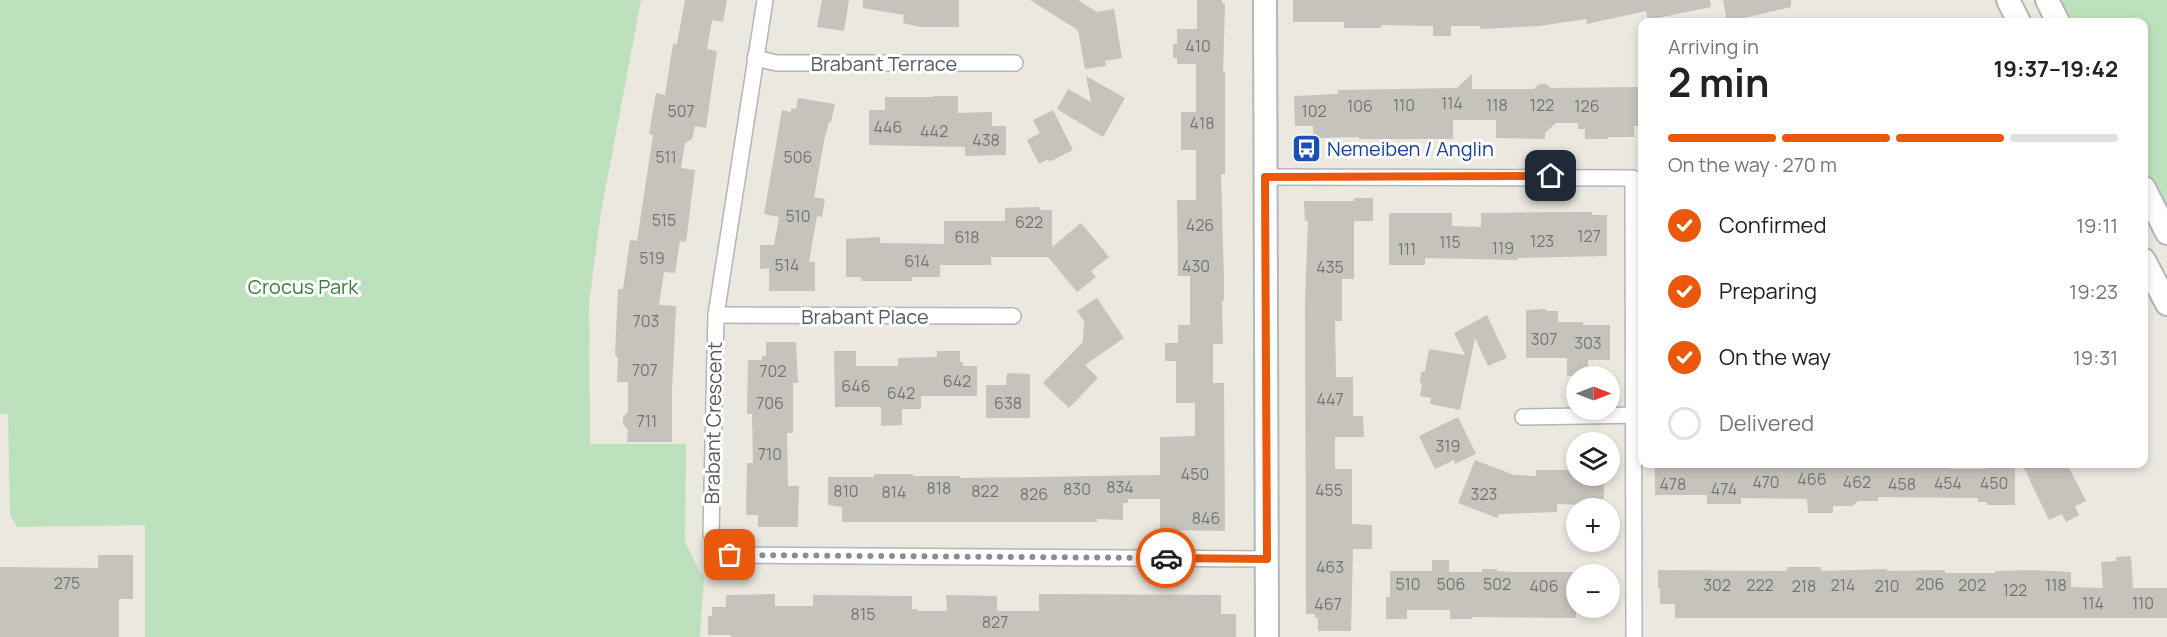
<!DOCTYPE html>
<html lang="en">
<head>
<meta charset="utf-8">
<style>
  :root { --surface:#fff; --page:#f6f6f6; --text:#222; --muted:#767676; --line:#e0e0e0; --accent:#ea580c }
  body { margin:0; font-family:Manrope,sans-serif; background:var(--page); color:var(--text); height:100vh; display:flex; flex-direction:column; font-size:22px; white-space:nowrap }
  * { box-sizing:border-box; margin:0 }
  p { font-size:20px; color:var(--muted) }
  .icon { flex:none; width:33px; height:33px; fill:none; stroke:currentColor; stroke-width:2; stroke-linecap:round; stroke-linejoin:round }
  .map { position:relative; flex:1; overflow:hidden }
  .side { position:absolute; left:1638px; top:18px; width:510px; height:450px; display:flex; flex-direction:column; background:var(--surface); border-radius:12px; box-shadow:0 3px 9px #0003 }
  .side>* { flex:none }
  .needle { width:39px; rotate:90deg }
  .buttons { position:absolute; left:1566px; top:366px; display:grid; gap:12px }
  .buttons a { display:grid; place-items:center; width:54px; height:54px; border-radius:50%; background:var(--surface); box-shadow:0 3px 9px #0003; font-size:30px }
  .pin { position:absolute; display:grid; place-items:center; width:51px; height:51px; color:#fff; margin:-26px; border-radius:12px; box-shadow:0 3px 9px #0006 }
  .courier { position:absolute; display:grid; place-items:center; width:60px; height:60px; margin:-30px; border:4px solid #ea580c; border-radius:50%; background:#fff; color:#222; box-shadow:0 2px 8px #0007 }
  .headline em { font-style:normal; font-weight:700 }
  .headline div { display:flex; flex-direction:column-reverse }
  .headline { display:flex; align-items:center; justify-content:space-between; height:102px; padding:0 30px }
  h1 { font-size:39px; font-weight:700; line-height:45px }
  .bar { display:grid; grid-template-columns:repeat(4,1fr); gap:9px 6px; align-content:center; height:72px; padding:0 30px }
  .bar i { height:8px; border-radius:4px; background:var(--line) }
  .bar .current { background:var(--accent) }
  .bar p { grid-column:span 4 }
  ol { padding:0 30px; list-style:none }
  li { display:flex; align-items:center; gap:18px; height:66px }
  li p { margin-inline-start:auto }
  li .icon { padding:6px; border-radius:50%; background:var(--accent); color:#fff; stroke-width:4 }
  li:last-child { color:var(--muted) }
  li i { width:33px; height:33px; border:3px solid var(--line); border-radius:50% }
  .map>svg:first-child { display:block }
  .green { fill:#bee1bd }
  .building { fill:#c6c2bc }
  .lines { fill:none; stroke-linecap:round; stroke-linejoin:round }
  .street-casing { stroke:#b2b5b9; stroke-width:18 }
  .secondary-casing { stroke:#b3b6bb; stroke-width:26 }
  .street { stroke:#fff; stroke-width:15 }
  .secondary { stroke:#fff; stroke-width:22 }
  .done { stroke:#8b8d8c; stroke-width:6; stroke-dasharray:0 10.8 }
  .route { stroke:#ea580c; stroke-width:8 }
  .labels { text-anchor:middle; dominant-baseline:central; stroke-width:6; stroke-linejoin:round; paint-order:stroke }
  .number-label { font-size:16px; fill:#747676 }
  .street-label { font-size:20px; fill:#585c5f; stroke:#fff }
  .transit-label { font-size:20px; fill:#164399; stroke:#fff; text-anchor:start }
  .park-label { font-size:20px; fill:#397e3b; stroke:#fff }
</style>
</head>
<body>
<div class="map">
<svg width="2167" height="637" viewBox="0 0 2167 637">
  <rect width="100%" height="100%" fill="#eae8df"/>
  <g class="green">
    <polygon points="0,0 641,0 600,218 589,304 590,444 686,444 685,542 700,573 704,576 700,637 145,637 145,525 17,527 10,515 8,414 0,414"/>
    <polygon points="2047,0 2167,0 2167,233 2144,188 2144,22 2058,22"/>
  </g>
  <g class="building">
    <polygon points="685,0 727,0 723,22 712,20 707,49 717,51 706,128 695,126 692,139 685,143 681,168 695,170 686,242 680,241 675,273 664,272 659,305 676,306 672,391 672,442 627,442 628,430 623,424 623,417 628,412 628,382 617,382 618,358 615,355 618,289 623,289 630,240 637,241 653,135 649,134 656,93 665,95 673,44 677,44"/>
    <polygon points="822,0 849,0 844,31 817,27"/>
    <polygon points="863,0 959,0 959,27 921,27 903,23 904,15 863,8"/>
    <polygon points="1030,0 1078,0 1097,12 1114,9 1122,58 1105,61 1106,66 1085,69 1078,30"/>
    <polygon points="1197,0 1222,0 1222,3 1225,3 1223,72 1225,72 1225,174 1221,174 1224,281 1224,301 1222,301 1223,344 1213,344 1213,383 1224,383 1225,531 1160,530 1160,499 1128,499 1128,503 1123,503 1123,520 1097,519 1097,522 842,522 842,507 828,505 828,477 874,477 874,474 913,474 913,476 960,476 960,478 1160,475 1160,437 1195,436 1195,403 1176,403 1176,361 1165,361 1165,343 1178,343 1178,325 1190,325 1190,276 1178,276 1177,200 1196,200 1196,150 1181,150 1181,112 1196,112 1196,64 1177,64 1177,58 1173,58 1173,44 1177,44 1177,29 1197,29"/>
    <polygon points="1293,0 1710,0 1711,7 1648,20 1646,11 1587,24 1586,19 1539,26 1480,29 1480,26 1451,26 1451,36 1433,36 1433,26 1381,25 1381,28 1344,28 1344,22 1293,22"/>
    <polygon points="1723,0 1791,0 1791,7 1727,22"/>
    <polygon points="1472,74 1472,89 1534,89 1539,84 1546,84 1551,88 1642,87 1642,126 1634,126 1634,137 1608,137 1608,139 1585,139 1585,129 1578,129 1578,123 1556,123 1545,133 1545,139 1496,138 1496,120 1453,120 1453,139 1359,139 1359,137 1313,138 1313,126 1295,126 1294,96 1338,94 1338,90 1457,88"/>
    <polygon points="1086,76 1125,98 1103,137 1057,109 1068,89 1091,102"/>
    <polygon points="933,96 958,96 958,113 992,112 992,126 1006,126 1006,155 965,156 965,147 869,145 869,110 885,110 885,97 934,97"/>
    <polygon points="798,98 835,104 831,122 829,122 824,141 814,197 825,199 822,217 817,216 809,262 815,262 815,291 769,291 769,268 760,269 760,245 774,245 779,217 764,214 782,110 791,112 791,108 796,109"/>
    <polygon points="1053,110 1073,150 1049,162 1048,159 1039,164 1027,140 1040,133 1033,120"/>
    <polygon points="1354,198 1373,198 1373,221 1354,221 1354,279 1342,279 1342,321 1335,321 1336,377 1353,377 1353,416 1363,416 1364,437 1335,437 1335,469 1352,469 1352,524 1372,525 1372,549 1353,549 1351,631 1318,631 1318,618 1315,618 1315,614 1306,614 1305,301 1308,221 1305,221 1304,201 1354,201"/>
    <polygon points="1038,207 1041,210 1052,210 1052,247 1081,223 1109,257 1091,271 1096,277 1077,292 1048,257 991,257 991,265 940,265 940,277 912,277 912,281 861,281 861,277 846,277 846,239 880,237 880,243 944,244 944,221 1005,221 1005,208"/>
    <polygon points="1571,212 1592,212 1592,215 1607,215 1607,256 1518,258 1518,260 1425,258 1425,265 1389,265 1389,213 1452,213 1452,226 1481,227 1481,213"/>
    <polygon points="1097,298 1124,338 1085,365 1098,378 1069,408 1043,383 1083,342 1084,321 1077,311"/>
    <polygon points="1546,309 1546,311 1558,311 1558,322 1583,322 1583,325 1610,325 1610,360 1588,360 1588,376 1567,376 1567,358 1526,358 1526,310"/>
    <polygon points="1487,315 1507,358 1488,366 1475,338 1460,410 1430,404 1431,398 1420,396 1422,384 1420,382 1421,372 1425,371 1429,349 1465,355 1454,333"/>
    <polygon points="766,342 796,342 798,383 793,383 793,433 787,433 788,486 799,486 798,527 758,527 758,515 746,515 747,463 753,463 752,414 747,414 748,360 762,360 762,356 766,356"/>
    <polygon points="834,351 856,351 856,366 898,366 898,358 937,357 937,351 960,351 960,362 963,362 963,366 977,366 977,396 921,396 921,409 902,409 902,425 881,426 881,407 835,407"/>
    <polygon points="1007,373 1030,374 1030,418 986,418 986,385 1006,385"/>
    <polygon points="1458,417 1476,454 1455,464 1454,460 1435,469 1419,436"/>
    <polygon points="1475,460 1514,475 1536,476 1536,470 1576,470 1576,476 1604,476 1604,498 1593,508 1587,508 1584,505 1557,504 1557,512 1499,514 1497,518 1458,503"/>
    <polygon points="1671,464 1728,464 1728,466 1763,466 1763,464 1951,464 1951,469 1985,469 1985,464 2015,464 2015,505 1987,505 1987,502 1978,502 1978,498 1878,497 1878,501 1858,501 1852,506 1833,506 1833,513 1808,513 1807,499 1741,498 1741,504 1707,504 1707,495 1655,495 1655,465"/>
    <polygon points="2022,464 2067,464 2086,501 2075,506 2079,515 2066,522 2062,514 2049,520"/>
    <polygon points="98,555 133,555 133,599 119,599 119,637 0,637 0,567 98,568"/>
    <polygon points="2131,556 2133,588 2167,588 2167,618 1675,618 1675,604 1660,604 1660,588 1658,588 1658,570 1787,571 1787,567 1821,567 1821,571 1887,569 1887,571 1945,570 1945,573 1995,573 1995,571 2034,570 2071,572 2071,587 2103,588 2101,562 2117,561 2116,557"/>
    <polygon points="1432,560 1449,560 1449,572 1482,572 1482,569 1497,569 1497,571 1512,572 1576,572 1576,618 1472,617 1472,619 1450,619 1450,610 1407,610 1407,619 1386,619 1386,597 1390,597 1390,571 1432,571"/>
    <polygon points="775,594 775,606 813,606 813,595 912,596 912,609 918,609 918,611 947,611 946,595 997,596 997,611 1039,611 1039,594 1221,595 1221,614 1236,614 1236,637 731,637 731,635 708,635 708,616 712,616 712,607 726,607 726,595"/>
  </g>
  <g class="lines">
    <defs>
      <g id="street">
        <polyline points="765,0 716,315 711,534 720,551 730,555 1267,559"/>
        <polyline points="755,58 777,63 1015,63"/>
        <polyline points="1265,177 1633,178 1634,637"/>
        <polyline points="716,315 1013,316"/>
        <polyline points="1523,417 1642,415"/>
      </g>
      <g id="secondary">
        <polyline points="1265,0 1267,637"/>
        <polyline points="2008,0 2019,22"/>
        <polyline points="2047,0 2058,22"/>
        <polyline points="2144,188 2167,233"/>
        <polyline points="2144,260 2167,304"/>
      </g>
    </defs>
    <use href="#street" class="street-casing"/>
    <use href="#secondary" class="secondary-casing"/>
    <use href="#street" class="street"/>
    <use href="#secondary" class="secondary"/>
  </g>
  <g class="lines">
    <polyline class="done" points="730,555 1166,558"/>
    <polyline class="route" points="1166,558 1267,559 1265,177 1551,176"/>
  </g>
  <defs>
    <symbol id="bus-square" viewBox="-11 -11 22 22"><rect x="-9" y="-9" width="18" height="18" rx="4" fill="#1a4fb4" stroke="#fff"/><path d="M-5-6H5V4H4V6H2V4H-2V6H-4V4H-5ZM-3.5-4V0h7V-4ZM-3.5 1.2v1.5H-2V1.2ZM2 1.2v1.5H3.5V1.2Z" fill="#fff"/></symbol>
  </defs>
  <g fill-rule="evenodd">
    <use href="#bus-square" x="1290" y="132" width="33" height="33"/>
  </g>
  <g class="labels">
    <g class="number-label">
      <text x="1198" y="46">410</text>
      <text x="1452" y="103">114</text>
      <text x="1404" y="105">110</text>
      <text x="1497" y="105">118</text>
      <text x="1542" y="105">122</text>
      <text x="1360" y="106">106</text>
      <text x="1587" y="106">126</text>
      <text x="681" y="111">507</text>
      <text x="1314" y="111">102</text>
      <text x="1202" y="123">418</text>
      <text x="888" y="127">446</text>
      <text x="934" y="131">442</text>
      <text x="986" y="140">438</text>
      <text x="666" y="157">511</text>
      <text x="798" y="157">506</text>
      <text x="798" y="216">510</text>
      <text x="664" y="220">515</text>
      <text x="1029" y="222">622</text>
      <text x="1200" y="225">426</text>
      <text x="1589" y="236">127</text>
      <text x="967" y="237">618</text>
      <text x="1542" y="241">123</text>
      <text x="1450" y="242">115</text>
      <text x="1503" y="248">119</text>
      <text x="1407" y="249">111</text>
      <text x="652" y="258">519</text>
      <text x="917" y="261">614</text>
      <text x="787" y="265">514</text>
      <text x="1196" y="266">430</text>
      <text x="1330" y="267">435</text>
      <text x="646" y="321">703</text>
      <text x="1544" y="339">307</text>
      <text x="1588" y="343">303</text>
      <text x="645" y="370">707</text>
      <text x="773" y="371">702</text>
      <text x="957" y="381">642</text>
      <text x="856" y="386">646</text>
      <text x="901" y="393">642</text>
      <text x="1330" y="399">447</text>
      <text x="770" y="403">706</text>
      <text x="1008" y="403">638</text>
      <text x="647" y="421">711</text>
      <text x="1448" y="446">319</text>
      <text x="770" y="454">710</text>
      <text x="1195" y="474">450</text>
      <text x="1812" y="479">466</text>
      <text x="1766" y="482">470</text>
      <text x="1857" y="482">462</text>
      <text x="1948" y="483">454</text>
      <text x="1994" y="483">450</text>
      <text x="1673" y="484">478</text>
      <text x="1902" y="484">458</text>
      <text x="1120" y="487">834</text>
      <text x="939" y="488">818</text>
      <text x="1077" y="489">830</text>
      <text x="1724" y="489">474</text>
      <text x="1329" y="490">455</text>
      <text x="846" y="491">810</text>
      <text x="985" y="491">822</text>
      <text x="894" y="492">814</text>
      <text x="1034" y="494">826</text>
      <text x="1484" y="494">323</text>
      <text x="1206" y="518">846</text>
      <text x="1330" y="567">463</text>
      <text x="67" y="583">275</text>
      <text x="1408" y="584">510</text>
      <text x="1451" y="584">506</text>
      <text x="1497" y="584">502</text>
      <text x="1930" y="584">206</text>
      <text x="1717" y="585">302</text>
      <text x="1760" y="585">222</text>
      <text x="1843" y="585">214</text>
      <text x="1972" y="585">202</text>
      <text x="2056" y="585">118</text>
      <text x="1544" y="586">406</text>
      <text x="1804" y="586">218</text>
      <text x="1887" y="586">210</text>
      <text x="2015" y="590">122</text>
      <text x="2093" y="603">114</text>
      <text x="2143" y="603">110</text>
      <text x="1328" y="604">467</text>
      <text x="863" y="614">815</text>
      <text x="995" y="622">827</text>
    </g>
    <g class="street-label">
      <text x="884" y="63">Brabant Terrace</text>
      <text x="865" y="316">Brabant Place</text>
      <text transform="translate(713 423) rotate(-89)">Brabant Crescent</text>
    </g>
    <g class="transit-label">
      <text x="1327" y="148">Nemeiben / Anglin</text>
    </g>
    <g class="park-label">
      <text x="303" y="286">Crocus Park</text>
    </g>
  </g>
</svg>
<div class="buttons">
<a><svg class="needle" viewBox="-14 -14 28 28"><path d="M0-13l5 13h-10z" fill="#e53935"/><path d="M0 13l5-13h-10z" fill="#767676"/></svg></a>
<a><svg class="icon" aria-label="layers" viewBox="0 0 24 24"><path d="M12 4l9 5-9 5-9-5zM3 14l9 5 9-5"/></svg></a>
<a>+</a>
<a>−</a>
</div>
<div class="pin" style="left:730px;top:555px;background:#ea580c"><svg class="icon" aria-label="bag" viewBox="0 0 24 24"><path d="M5 8h14l-1 12H6zM9 8a3 3 0 0 1 6 0"/></svg></div>
<div class="pin" style="left:1551px;top:176px;background:#1f2937"><svg class="icon" aria-label="home" viewBox="0 0 24 24"><path d="M3 11l9-7 9 7M6 9v11h12V9"/></svg></div>
<div class="courier" style="left:1166px;top:558px"><svg class="icon" aria-label="car" viewBox="0 0 24 24"><path d="M5 17H2v-5l4-1 3-4h7l3 4 3 1v5h-3M9 17h6M6 11h13"/><circle cx="7" cy="17" r="2"/><circle cx="17" cy="17" r="2"/></svg></div>
<section class="side">
<div class="headline"><div><h1>2 min</h1><p>Arriving in</p></div><em>19:37–19:42</em></div>
<div class="bar"><i class="current"></i><i class="current"></i><i class="current"></i><i></i><p>On the way · 270 m</p></div>
<ol>
<li><svg class="icon" aria-label="check" viewBox="0 0 24 24"><path d="M5 12l5 5 9-10"/></svg>Confirmed<p>19:11</p></li>
<li><svg class="icon" aria-label="check" viewBox="0 0 24 24"><path d="M5 12l5 5 9-10"/></svg>Preparing<p>19:23</p></li>
<li><svg class="icon" aria-label="check" viewBox="0 0 24 24"><path d="M5 12l5 5 9-10"/></svg>On the way<p>19:31</p></li>
<li><i></i>Delivered</li>
</ol>
</section>
</div>
</body>
</html>
